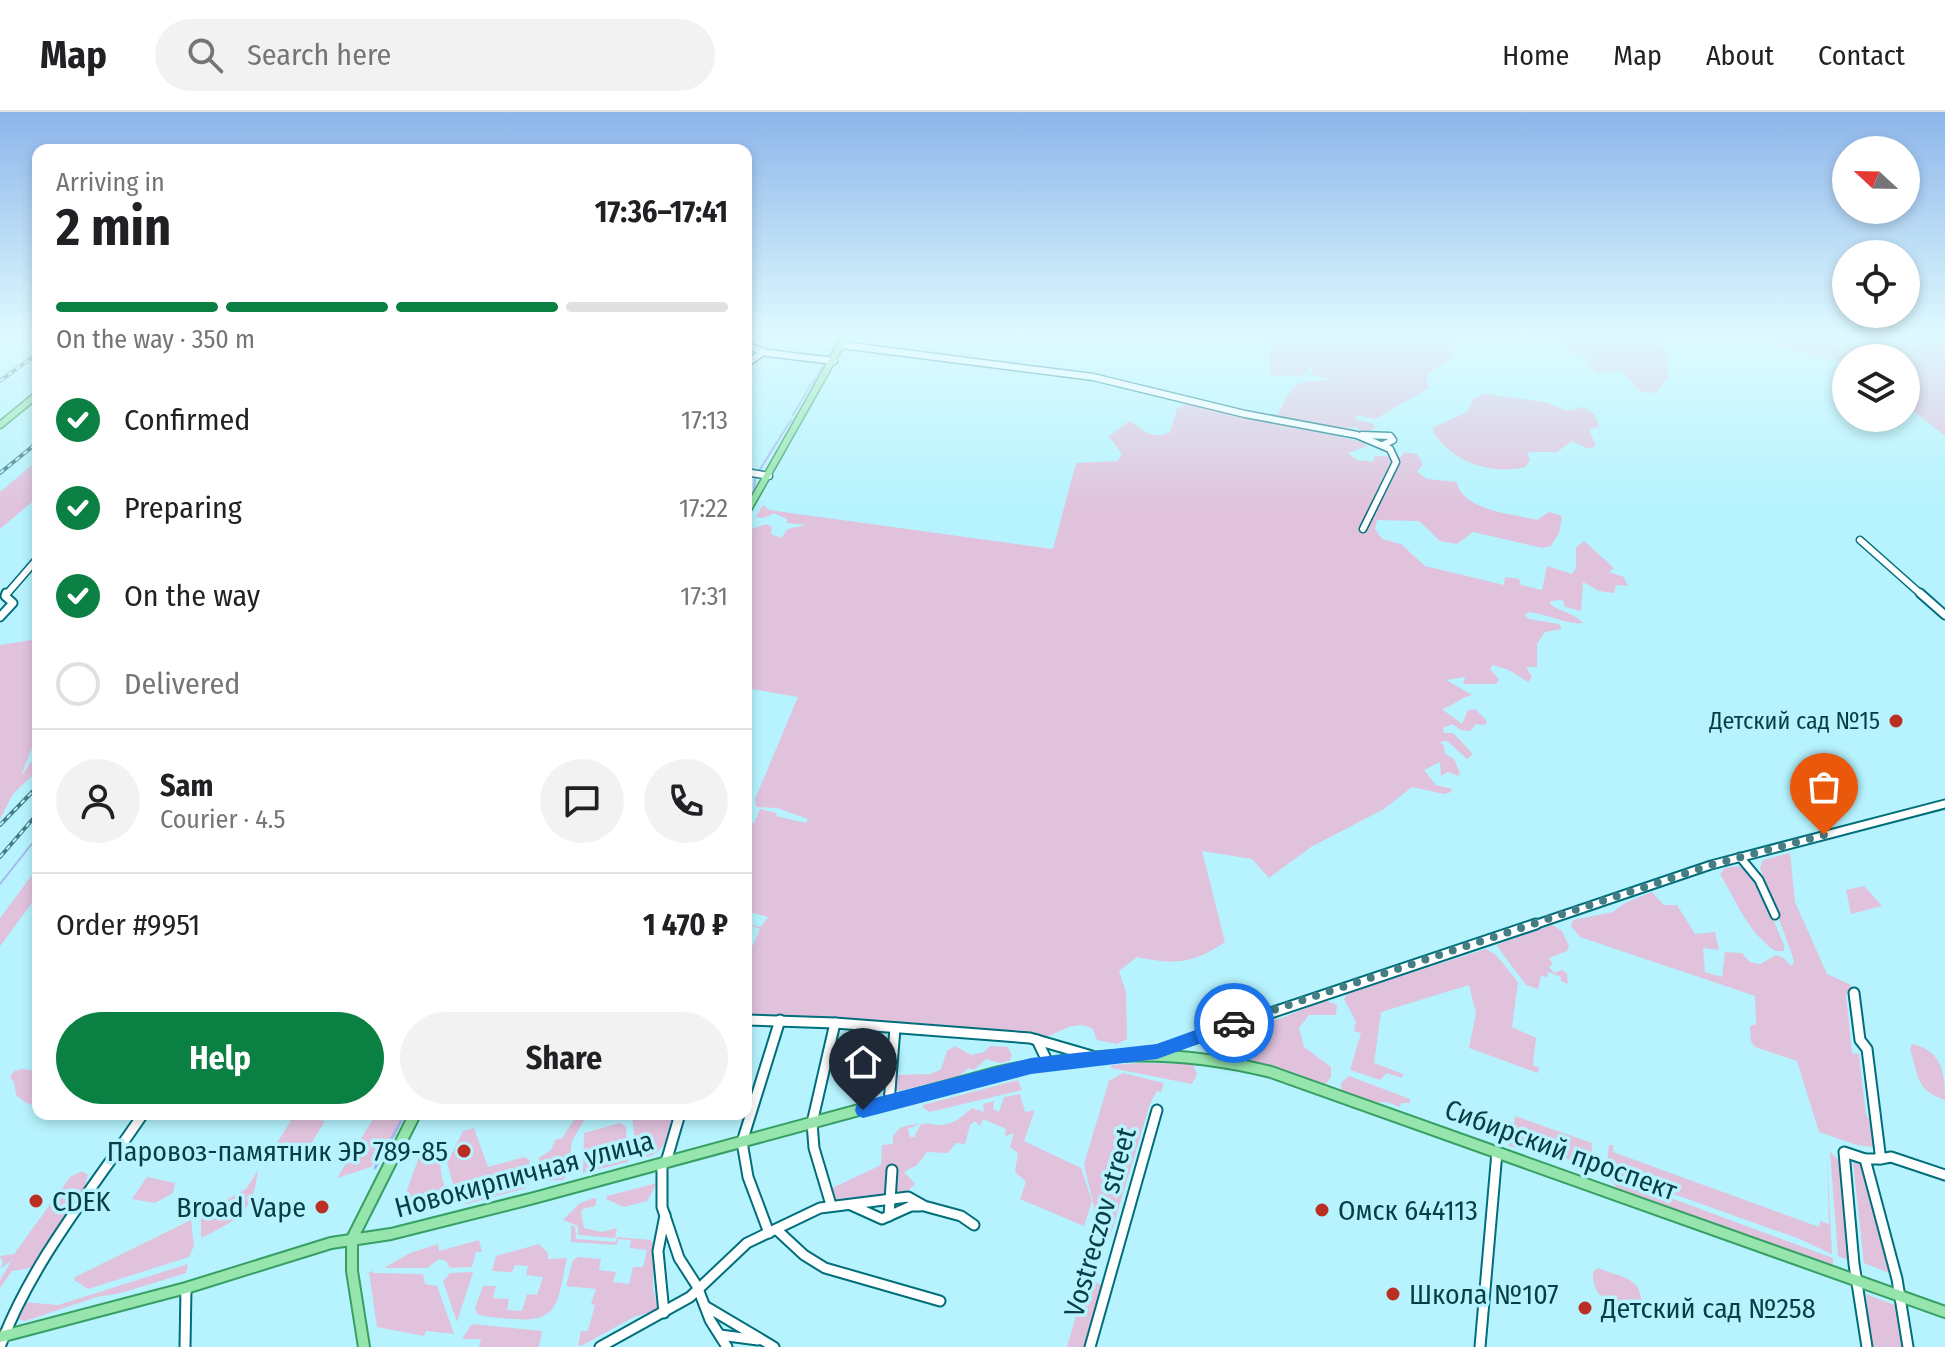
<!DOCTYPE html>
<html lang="en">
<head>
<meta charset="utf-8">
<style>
  :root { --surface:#fff; --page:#f2f2f2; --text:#202124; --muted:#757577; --line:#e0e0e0; --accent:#0b8043 }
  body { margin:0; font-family:"Fira Sans Condensed",sans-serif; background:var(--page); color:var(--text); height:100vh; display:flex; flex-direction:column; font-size:30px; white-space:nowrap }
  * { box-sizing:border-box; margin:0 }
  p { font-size:26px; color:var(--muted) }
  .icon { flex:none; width:44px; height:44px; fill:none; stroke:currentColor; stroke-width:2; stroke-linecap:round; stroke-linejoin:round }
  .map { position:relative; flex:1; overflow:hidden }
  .drawer { position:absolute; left:32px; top:32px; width:720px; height:976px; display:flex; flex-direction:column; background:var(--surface); border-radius:16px; box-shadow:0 4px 12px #0003 }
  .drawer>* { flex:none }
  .needle { width:52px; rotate:292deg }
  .fabs { position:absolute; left:1832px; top:24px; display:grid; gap:16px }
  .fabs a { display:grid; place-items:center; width:88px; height:88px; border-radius:50%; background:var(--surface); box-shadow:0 4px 12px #0003; font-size:40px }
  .pin { position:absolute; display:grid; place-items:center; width:68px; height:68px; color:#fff; margin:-82px -34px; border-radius:50% 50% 50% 0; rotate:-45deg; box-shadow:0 0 8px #0007 }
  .pin .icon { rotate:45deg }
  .courier { position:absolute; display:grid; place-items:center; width:80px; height:80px; margin:-40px; border:6px solid #1a73e8; border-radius:50%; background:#fff; color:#222; box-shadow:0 2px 10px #0007 }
  .overview em { font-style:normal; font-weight:700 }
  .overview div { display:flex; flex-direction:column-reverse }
  .overview { display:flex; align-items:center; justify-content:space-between; height:136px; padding:0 24px }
  h1 { font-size:52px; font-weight:700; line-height:60px }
  .bar { display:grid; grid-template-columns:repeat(4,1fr); gap:12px 8px; align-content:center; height:96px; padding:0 24px }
  .bar i { height:10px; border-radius:6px; background:var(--line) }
  .bar .current { background:var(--accent) }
  .bar p { grid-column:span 4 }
  .line { display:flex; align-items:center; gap:20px; padding:0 24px; border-top:2px solid var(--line) }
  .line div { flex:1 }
  .round { display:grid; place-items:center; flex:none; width:84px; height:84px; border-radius:42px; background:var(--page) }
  ol { padding:0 24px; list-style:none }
  li { display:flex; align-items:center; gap:24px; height:88px }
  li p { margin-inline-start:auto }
  li .icon { padding:8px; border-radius:50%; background:var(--accent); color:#fff; stroke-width:4 }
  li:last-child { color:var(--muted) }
  li i { width:44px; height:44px; border:4px solid var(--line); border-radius:50% }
  .button { display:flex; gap:16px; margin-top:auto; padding:16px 24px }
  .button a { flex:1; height:92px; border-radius:48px; background:var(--accent); color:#fff; font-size:32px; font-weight:700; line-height:92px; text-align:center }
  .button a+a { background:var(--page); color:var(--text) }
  header { display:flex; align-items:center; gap:48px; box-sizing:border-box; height:112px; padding:0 40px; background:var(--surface); border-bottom:2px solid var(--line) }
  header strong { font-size:38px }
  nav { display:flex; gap:44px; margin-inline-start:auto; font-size:28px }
  .search { width:560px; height:72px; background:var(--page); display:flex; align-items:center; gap:20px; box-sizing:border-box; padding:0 28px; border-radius:44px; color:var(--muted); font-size:30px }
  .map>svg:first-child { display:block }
  .green { fill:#e0c2dd }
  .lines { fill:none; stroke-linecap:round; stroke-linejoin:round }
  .stream-far1 { stroke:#a4b7ee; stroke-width:2 }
  .stream { stroke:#a4b7ee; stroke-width:3 }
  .minor-far2-casing { stroke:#016e7b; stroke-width:9 }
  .minor-far1-casing { stroke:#016e7b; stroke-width:11 }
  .minor-casing { stroke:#016e7b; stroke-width:13 }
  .major-far1-casing { stroke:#379f63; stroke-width:9 }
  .major-casing { stroke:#379f63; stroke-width:14 }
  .minor-far2 { stroke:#fff; stroke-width:6 }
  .minor-far1 { stroke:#fff; stroke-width:7 }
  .minor { stroke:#fff; stroke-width:9 }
  .major-far1 { stroke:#96e5ac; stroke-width:6 }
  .major { stroke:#96e5ac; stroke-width:10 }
  .rail-casing { stroke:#457d85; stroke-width:4 }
  .rail { stroke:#b6f3fe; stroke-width:2; stroke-dasharray:5; stroke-linecap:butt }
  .route { fill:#1a73e8 }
  .done { stroke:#457d85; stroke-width:8; stroke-dasharray:0 14.4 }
  .poi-dot { fill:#bb2e22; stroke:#b6f3fe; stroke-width:3 }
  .labels { text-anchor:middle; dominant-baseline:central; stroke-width:7; stroke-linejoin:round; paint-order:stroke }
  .poi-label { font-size:24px; fill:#083d44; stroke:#b6f3fe; text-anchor:end }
  .near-street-label { font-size:28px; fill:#083d44; stroke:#b6f3fe }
  .near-poi-label { font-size:28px; fill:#083d44; stroke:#b6f3fe; text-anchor:start }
</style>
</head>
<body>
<header>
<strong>Map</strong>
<div class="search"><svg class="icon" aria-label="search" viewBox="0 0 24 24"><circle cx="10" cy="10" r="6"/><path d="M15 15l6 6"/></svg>Search here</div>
<nav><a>Home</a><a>Map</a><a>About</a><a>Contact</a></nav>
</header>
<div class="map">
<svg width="1945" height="1235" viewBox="0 0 1945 1235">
  <rect width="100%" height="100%" fill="#b6f3fe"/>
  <g class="green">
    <path d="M1252,222H1460V223L1448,249L1426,263L1429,276L1375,307L1355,303L1356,308L1372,311L1375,315L1369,321L1361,322L1357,315L1339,318L1257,301L1278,303C1297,262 1295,272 1334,268L1311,263L1315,250L1302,263L1271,264L1269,224Z"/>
    <polygon points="1561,222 1659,222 1666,238 1668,266 1655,281 1641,280 1620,257 1597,261 1584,243 1567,239 1560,228"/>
    <polygon points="1769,222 1945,222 1945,324 1906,293 1906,246 1846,246 1846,251 1780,235"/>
    <path d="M1484,282L1545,290L1567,299L1584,295L1595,303L1599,314L1589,318L1596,334L1589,337L1572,329L1557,340H1531L1527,341L1530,347L1526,355C1490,363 1454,351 1433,320L1434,315L1467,300L1474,286Z"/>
    <path d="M1187,291L1363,330L1367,334L1348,341L1357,348L1373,350L1375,344L1401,345L1404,340L1417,342L1423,352L1417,360L1427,367L1457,370C1462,399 1514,402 1537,408L1549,400L1562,404L1559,421L1551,434L1542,436L1473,420L1457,432L1440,429L1419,409L1377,408L1375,417L1382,427L1401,432L1425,454L1504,473L1505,465L1519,467L1521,473L1542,478L1547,454L1572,462L1576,456V436L1584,429L1614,456L1609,460L1624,465L1628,474L1616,473L1614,481L1599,479L1583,470L1581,499L1565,495L1563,488L1551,489L1550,492C1561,500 1574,501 1583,511C1570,514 1545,501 1528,500L1525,504L1529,507L1559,512L1562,517L1545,520L1537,532V555H1526L1532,565L1528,570L1509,558L1493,553L1490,557L1499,567L1496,572H1463L1465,565L1446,568L1472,583C1460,586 1453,594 1442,597L1462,612L1468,598L1475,597L1487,609L1485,613L1476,612L1470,619L1461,618L1452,612L1443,616L1444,621H1453L1473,642L1467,647L1447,629L1440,630L1444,634L1445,642L1454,647L1460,661L1458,664L1448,660L1441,664L1440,650L1424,658L1436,673L1452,677L1451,680L1444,682L1412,675L1384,697L1311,735L1269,766L1252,747L1202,739L1225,830C1193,852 1175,853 1137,845L1119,859L1126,880L1127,927L1117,932L1097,928L1093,917C1073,906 1060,922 1041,926L746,903V848L760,817L746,812L761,815L768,805L746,799V709L754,711L760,697L777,701L776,704L806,711L808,707L777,696L756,695L755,687L798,585L746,576V419L766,412L772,415L771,422L781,426L788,417L806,413L787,411V407L774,401L764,406L756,405L763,393L769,398L1053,437L1076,351L1117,349L1122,342L1109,324L1130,309C1144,318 1153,329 1170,320L1177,297Z"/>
    <polygon points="38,348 38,385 0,417 0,380"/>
    <polygon points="38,527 38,620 21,664 38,640 38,658 13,682 0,707 0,533"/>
    <polygon points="1790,741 1795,790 1827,862 1851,873 1851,881 1846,882 1852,941 1859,942 1866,1003 1875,1014 1877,1029 1872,1035 1857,1033 1819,1020 1797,949 1755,935 1751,929 1750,914 1756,912 1755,884 1580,825 1571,814 1573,808 1613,800 1625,791 1652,780 1664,793 1677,793 1695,822 1715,820 1719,838 1703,836 1705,860 1722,865 1725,840 1742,841 1750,850 1760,852 1776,843 1784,846 1791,854 1794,851 1792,842 1760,756 1763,748"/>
    <path d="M1739,754C1757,761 1775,813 1784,833V839H1775C1747,819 1737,790 1720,762L1725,756Z"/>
    <polygon points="38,755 38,783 0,834 0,806"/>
    <polygon points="1864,774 1882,794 1851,802 1846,778"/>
    <polygon points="1552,813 1562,819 1569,834 1567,839 1549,846 1553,852 1549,855 1554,861 1562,858 1567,861 1568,872 1561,869 1561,865 1548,860 1547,865 1541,864 1538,877 1526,873 1496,833"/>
    <polygon points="1486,837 1496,843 1518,870 1512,915 1536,926 1533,953 1539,956 1538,961 1469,936 1476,901 1469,873 1381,900 1374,951 1403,962 1402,966 1387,961 1380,968 1350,958 1361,921 1354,919 1356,910 1344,887 1347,881"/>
    <polygon points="1325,888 1337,893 1336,903 1309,903 1299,916 1304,935 1331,955 1331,965 1326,972 1228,943 1216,937 1213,931 1220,925 1282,906"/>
    <path d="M1912,932C1942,939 1945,960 1945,988C1915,978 1919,964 1910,937Z"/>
    <polygon points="955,934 971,943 984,940 990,934 1008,935 1012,944 1009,949 1000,951 986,947 974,958 969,956 959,964 899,979 893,977 894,963 931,962 941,957 947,939"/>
    <polygon points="1138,951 1193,952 1197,962 1192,972 1111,956 1112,953"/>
    <polygon points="22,957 38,959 38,995 26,991 16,983 14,970 10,965 14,959"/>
    <polygon points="1123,961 1164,971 1161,980 1157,979 1150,992 1110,1125 1100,1121 1084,1052 1109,969"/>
    <polygon points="1349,964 1410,987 1410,991 1401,991 1400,995 1387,990 1370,991 1342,980 1341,971"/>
    <polygon points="1018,968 1022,978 930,1000 923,996 923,993"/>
    <path d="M1020,982L1025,1000L1035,998L1024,1029L1081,1056L1092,1089L1084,1114L1020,1087L1026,1070L1015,1060L1018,1041L1010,1035L1014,1021L1005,1024L1006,1017L983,1007L980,1014L975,1009L970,1013L965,1032L956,1031L948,1041L927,1040L917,1053L904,1060L915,1072L908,1079L833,1090L830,1077L881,1053L882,1033L893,1032V1024L901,1015L921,1011L908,1017L910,1025H914L921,1012C930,1010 934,1014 942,1013C954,1012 963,1004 972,996L984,1000L983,992L994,989L993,997L999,1000L1004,985Z"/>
    <polygon points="295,1002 309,1002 309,1007 325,1009 307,1038 293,1033 271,1045 270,1042"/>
    <polygon points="376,1002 404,1002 396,1023 371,1055 337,1066"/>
    <polygon points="578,1002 588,1002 572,1029 567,1064 563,1068 539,1069 539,1046 551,1038 555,1028 562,1026"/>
    <path d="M632,1002H677C672,1022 664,1042 643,1046L635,1033Z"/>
    <polygon points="1515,1004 1592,1031 1591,1052 1508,1034 1509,1021 1504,1019 1505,1008 1514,1011"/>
    <polygon points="620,1011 626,1015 628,1050 583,1061 584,1021"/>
    <polygon points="474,1016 488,1055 524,1045 530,1048 526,1076 467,1092 458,1089 447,1051 463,1019"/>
    <polygon points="437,1027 442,1066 450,1089 404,1086 419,1045"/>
    <polygon points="1609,1033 1613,1033 1613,1040 1819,1115 1820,1109 1829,1112 1827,1044 1832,1142 1797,1126 1606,1058"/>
    <polygon points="1830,1040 1842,1051 1851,1149 1838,1144"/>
    <polygon points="1853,1050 1861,1053 1890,1161 1864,1151"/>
    <path d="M258,1058C253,1102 237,1108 201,1126V1102L246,1077Z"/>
    <polygon points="82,1059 88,1063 83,1082 31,1156 12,1159 0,1176 0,1168 12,1148 0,1157 3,1151 0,1144 14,1142 70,1065"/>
    <polygon points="1606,1062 1833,1146 1833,1153 1617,1076"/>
    <polygon points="147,1065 175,1071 173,1081 155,1091 132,1087"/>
    <polygon points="657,1071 647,1089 624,1095 606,1087 607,1084"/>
    <polygon points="594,1086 597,1087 595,1094 583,1097 581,1100 584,1116 602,1120 617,1116 615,1126 578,1123 578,1114 563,1108 580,1091"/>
    <polygon points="191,1108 194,1134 189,1145 88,1177 74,1168 75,1165"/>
    <path d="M571,1113L575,1115L576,1127L615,1130L618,1125L651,1128C660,1142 652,1157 653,1173C653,1181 657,1189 658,1198L634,1205L581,1234L578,1233L581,1219H588L595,1193L591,1192L596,1177L566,1174L573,1148L579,1145L601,1147L599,1158L616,1160L613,1170L629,1172L633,1155H643L647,1138L630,1136L631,1128L619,1127L616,1133L571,1130Z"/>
    <polygon points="479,1128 482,1140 476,1140 472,1155 450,1156 446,1149 439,1147 427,1156 384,1156 410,1141 438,1132 439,1139"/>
    <path d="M539,1132L548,1141V1147L567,1146C558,1183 562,1212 515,1207C502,1206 488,1206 477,1202L475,1196L483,1174H496L493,1186L509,1187L507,1198L522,1199L527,1182L537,1183L543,1165L526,1163L528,1154L515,1153L512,1160L492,1159L496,1144Z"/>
    <polygon points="188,1152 186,1161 121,1181 97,1185 25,1209 18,1207 16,1203 23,1190 58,1193"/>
    <path d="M1598,1156C1622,1166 1642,1164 1642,1195L1637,1199C1613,1189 1592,1190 1593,1160Z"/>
    <polygon points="373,1159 373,1161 423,1162 425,1172 437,1174 454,1222 426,1219 424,1224 377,1215 369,1160"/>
    <polygon points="473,1160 457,1210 443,1169 450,1161"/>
    <polygon points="1093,1169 1101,1173 1103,1179 1086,1235 1067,1235 1079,1194 1071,1190 1075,1180"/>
    <polygon points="1866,1182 1897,1194 1903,1235 1872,1235"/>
    <polygon points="472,1212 542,1219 539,1235 479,1235 481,1227 462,1227"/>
  </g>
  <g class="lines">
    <g class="stream-far1">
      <polyline points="828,246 836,230"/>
      <polyline points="807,279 825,251"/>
      <polyline points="793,303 806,281"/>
      <polyline points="759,359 791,308"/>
      <polyline points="747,387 754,379 755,365"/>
      <polyline points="0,772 38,724"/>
    </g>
    <polyline class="stream" points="375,1056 405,1002"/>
    <defs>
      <g id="minor-far2">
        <polyline points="746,233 767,241 834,249"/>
        <polyline points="842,233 1093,265 1245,302 1357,323 1390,337 1396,350 1363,417"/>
        <polyline points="746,252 763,240"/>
        <polyline points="1362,323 1390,324 1393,328 1383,333"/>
        <polyline points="746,360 769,364"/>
        <polyline points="1860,428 1922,483"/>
        <polyline points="6,483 38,446"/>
      </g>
      <g id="minor-far1">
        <polyline points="1920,481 1945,503"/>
        <polyline points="0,505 13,491 5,484 6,481"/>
        <polyline points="1740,745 1759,768 1775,803"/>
        <polyline points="1531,814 1711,753 1945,692"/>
      </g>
      <g id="minor">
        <polyline points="1854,881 1860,928 1867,937 1880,1041 1880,1047 1865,1047 1844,1040 1854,1152 1867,1235"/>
        <polyline points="746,908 835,911 1030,926 1092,944"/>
        <polyline points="1037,928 1048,951"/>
        <polyline points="1157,939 1536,812"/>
        <polyline points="889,991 895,916"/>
        <polyline points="1865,1047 1897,1167 1908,1235"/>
        <polyline points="1880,1047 1891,1045 1945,1063"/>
        <polyline points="666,1050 680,1002"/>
        <polyline points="662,1051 662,1095 679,1146 697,1174 710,1208 727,1235"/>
        <polyline points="831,1093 814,1036 812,1011 835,911"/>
        <polyline points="851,1093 882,1107 911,1094 920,1094"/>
        <polyline points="889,1104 892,1058"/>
        <polyline points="777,1118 804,1143 825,1156 940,1189"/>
        <polyline points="769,1121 748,1065 742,1030 780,908"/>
        <polyline points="705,1194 774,1235"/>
        <polyline points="664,1201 658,1139 665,1103"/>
        <polyline points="720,1223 758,1228"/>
        <path d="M0,1235C30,1152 94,1075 143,1002"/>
        <polyline points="185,1235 186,1176"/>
        <polyline points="600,1235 690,1185 747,1131 820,1096 908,1085 924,1094 961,1104 974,1113"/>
        <polyline points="1090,1235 1157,998"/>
        <polyline points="1480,1235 1497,1040"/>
      </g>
      <g id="major-far1">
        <polyline points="0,313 38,282"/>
        <polyline points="746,401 847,222"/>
      </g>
      <g id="major">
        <path d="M0,1225L186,1176L331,1131L391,1122L534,1086L999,960C1095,940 1175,936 1271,960L1945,1200"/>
        <polyline points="364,1235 352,1159 352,1127 415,1002"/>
      </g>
    </defs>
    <use href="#minor-far2" class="minor-far2-casing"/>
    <use href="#minor-far1" class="minor-far1-casing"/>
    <use href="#minor" class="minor-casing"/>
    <use href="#major-far1" class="major-far1-casing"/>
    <use href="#major" class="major-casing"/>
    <use href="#minor-far2" class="minor-far2"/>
    <use href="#minor-far1" class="minor-far1"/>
    <use href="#minor" class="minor"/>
    <use href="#major-far1" class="major-far1"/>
    <use href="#major" class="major"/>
    <defs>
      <g id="rail">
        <polyline points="0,269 38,241"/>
        <polyline points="0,361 38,330"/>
        <polyline points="0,713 38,674"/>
        <polyline points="0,745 38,701"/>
      </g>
    </defs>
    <use href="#rail" class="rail-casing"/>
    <use href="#rail" class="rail"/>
  </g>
  <linearGradient id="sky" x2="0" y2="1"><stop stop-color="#8db5ea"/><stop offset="0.56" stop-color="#defaff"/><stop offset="1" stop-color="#defaff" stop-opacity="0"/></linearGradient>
  <rect width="1945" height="395" fill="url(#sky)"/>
  <polygon class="route" points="1234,904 1242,911 1240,917 1157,947 1031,962 863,1006 857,1003 855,998 857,992 863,989 1031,946 1157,932"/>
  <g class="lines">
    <polyline class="done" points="1234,911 1711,753 1824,723"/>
  </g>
  <g class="poi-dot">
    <circle cx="1896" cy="609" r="8"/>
    <circle cx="464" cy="1039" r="8"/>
    <circle cx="36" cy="1089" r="8"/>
    <circle cx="322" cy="1095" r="8"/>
    <circle cx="1322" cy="1098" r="8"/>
    <circle cx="1393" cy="1182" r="8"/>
    <circle cx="1585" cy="1196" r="8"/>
  </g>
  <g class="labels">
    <g class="poi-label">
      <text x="1880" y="609">Детский сад №15</text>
    </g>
    <g class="near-street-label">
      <text transform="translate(1561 1038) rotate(20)">Сибирский проспект</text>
      <text transform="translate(524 1062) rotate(-15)">Новокирпичная улица</text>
      <text transform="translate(1100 1110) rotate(-74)">Vostreczov street</text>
    </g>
    <g class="near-poi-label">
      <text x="448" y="1039" text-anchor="end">Паровоз-памятник ЭР 789-85</text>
      <text x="52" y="1089">CDEK</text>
      <text x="306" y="1095" text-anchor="end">Broad Vape</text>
      <text x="1338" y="1098">Омск 644113</text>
      <text x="1409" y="1182">Школа №107</text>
      <text x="1601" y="1196">Детский сад №258</text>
    </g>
  </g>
</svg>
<div class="fabs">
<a><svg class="needle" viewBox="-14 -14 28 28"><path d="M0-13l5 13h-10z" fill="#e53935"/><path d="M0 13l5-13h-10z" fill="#757577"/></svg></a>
<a><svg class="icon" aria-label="locate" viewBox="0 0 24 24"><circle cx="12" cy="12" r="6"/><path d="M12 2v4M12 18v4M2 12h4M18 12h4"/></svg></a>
<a><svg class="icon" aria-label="layers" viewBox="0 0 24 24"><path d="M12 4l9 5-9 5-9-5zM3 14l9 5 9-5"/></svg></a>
</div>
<div class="pin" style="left:1824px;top:723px;background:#ea580c"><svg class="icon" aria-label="bag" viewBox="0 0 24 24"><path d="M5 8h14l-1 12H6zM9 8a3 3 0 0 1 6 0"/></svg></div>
<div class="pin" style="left:863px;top:998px;background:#1f2937"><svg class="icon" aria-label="home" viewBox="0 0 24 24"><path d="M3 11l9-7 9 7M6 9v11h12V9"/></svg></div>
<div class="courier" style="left:1234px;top:911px"><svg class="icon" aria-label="car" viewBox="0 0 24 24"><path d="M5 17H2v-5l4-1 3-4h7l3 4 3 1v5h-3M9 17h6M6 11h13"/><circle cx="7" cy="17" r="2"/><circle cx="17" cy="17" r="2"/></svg></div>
<section class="drawer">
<div class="overview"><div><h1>2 min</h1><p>Arriving in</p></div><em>17:36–17:41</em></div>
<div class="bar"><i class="current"></i><i class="current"></i><i class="current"></i><i></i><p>On the way · 350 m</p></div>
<ol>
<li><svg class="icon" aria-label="check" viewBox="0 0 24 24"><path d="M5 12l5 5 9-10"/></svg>Confirmed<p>17:13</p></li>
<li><svg class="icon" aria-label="check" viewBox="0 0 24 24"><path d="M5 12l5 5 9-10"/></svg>Preparing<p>17:22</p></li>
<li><svg class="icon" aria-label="check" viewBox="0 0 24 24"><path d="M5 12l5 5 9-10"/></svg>On the way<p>17:31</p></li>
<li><i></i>Delivered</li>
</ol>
<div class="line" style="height:144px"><a class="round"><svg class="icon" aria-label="person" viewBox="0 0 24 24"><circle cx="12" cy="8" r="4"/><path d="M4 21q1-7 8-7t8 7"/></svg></a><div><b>Sam</b><p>Courier · 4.5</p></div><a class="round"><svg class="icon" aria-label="chat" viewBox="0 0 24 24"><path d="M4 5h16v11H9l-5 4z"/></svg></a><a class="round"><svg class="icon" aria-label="phone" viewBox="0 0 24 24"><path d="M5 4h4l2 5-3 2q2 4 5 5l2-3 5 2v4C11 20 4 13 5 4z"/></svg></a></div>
<div class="line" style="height:104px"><div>Order #9951</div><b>1 470 ₽</b></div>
<div class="button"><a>Help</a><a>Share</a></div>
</section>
</div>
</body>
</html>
